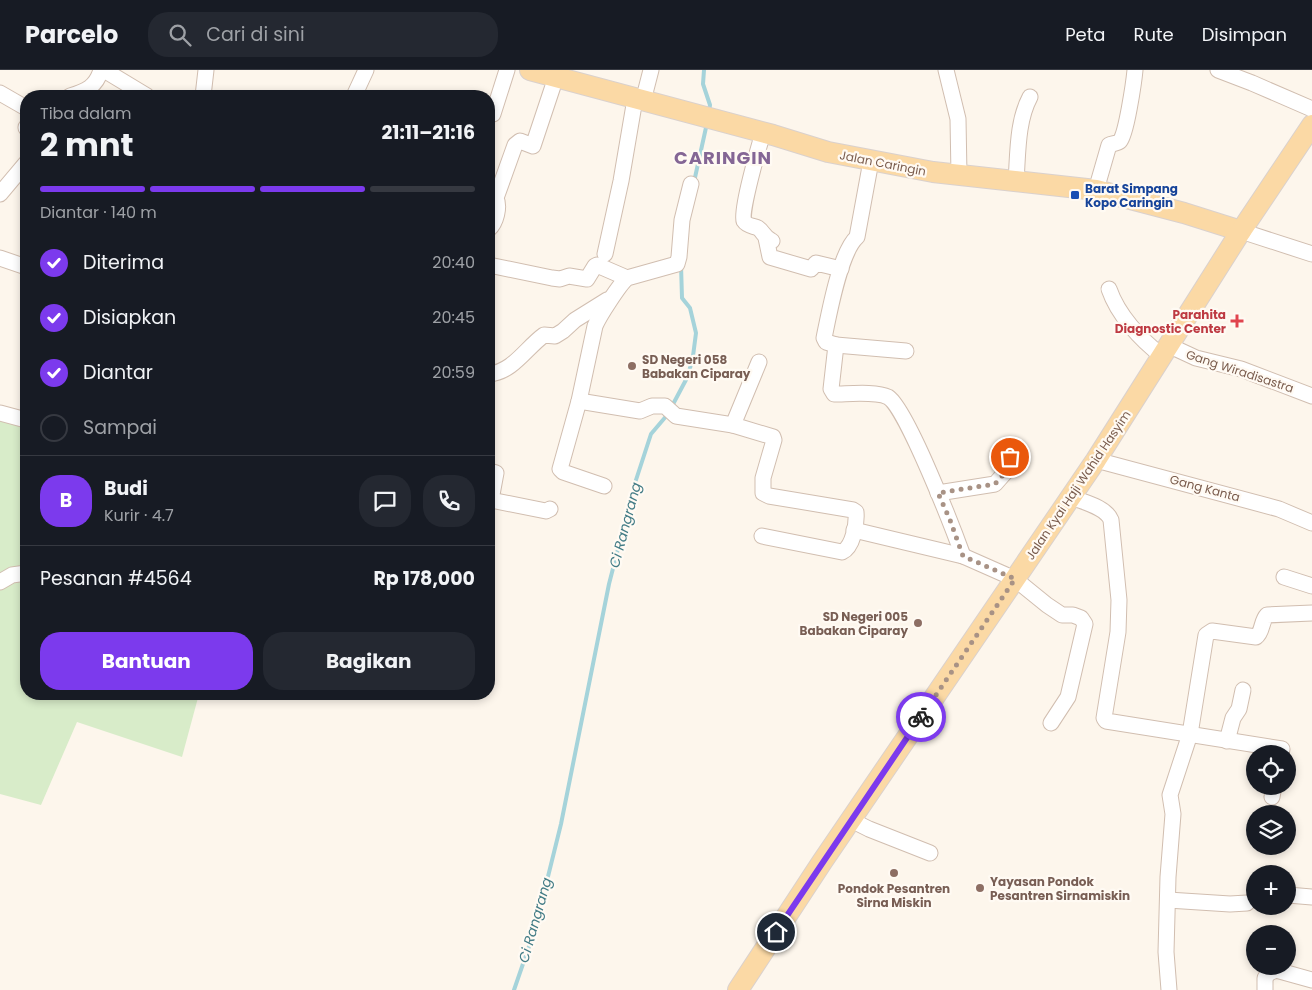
<!DOCTYPE html>
<html lang="id">
<head>
<meta charset="utf-8">
<style>
  :root { --surface:#171b24; --page:#242831; --text:#f1f3f6; --muted:#9ea1a6; --line:#363941; --accent:#7c3aed }
  body { margin:0; font-family:Poppins,sans-serif; background:var(--page); color:var(--text); height:100vh; display:flex; flex-direction:column; font-size:19px; white-space:nowrap }
  * { box-sizing:border-box; margin:0 }
  p { font-size:16px; color:var(--muted) }
  .icon { flex:none; width:28px; height:28px; fill:none; stroke:currentColor; stroke-width:2; stroke-linecap:round; stroke-linejoin:round }
  .map { position:relative; flex:1; overflow:hidden }
  .details { position:absolute; left:20px; top:20px; width:475px; height:610px; display:flex; flex-direction:column; background:var(--surface); border-radius:20px; box-shadow:0 2px 8px #0003 }
  .details>* { flex:none }
  .controls { position:absolute; left:1246px; top:675px; display:grid; gap:10px }
  .controls a { display:grid; place-items:center; width:50px; height:50px; border-radius:50%; background:var(--surface); box-shadow:0 2px 8px #0003; font-size:25px }
  .pin { position:absolute; display:grid; place-items:center; width:42px; height:42px; color:#fff; margin:-21px; border:2px solid #fff; border-radius:50%; box-shadow:0 1px 5px #0007 }
  .courier { position:absolute; display:grid; place-items:center; width:50px; height:50px; margin:-25px; border:4px solid #7c3aed; border-radius:50%; background:#fff; color:#222; box-shadow:0 1px 6px #0007 }
  .summary em { font-style:normal; font-weight:700 }
  .summary div { display:flex; flex-direction:column-reverse }
  .summary { display:flex; align-items:center; justify-content:space-between; height:85px; padding:0 20px }
  h1 { font-size:32px; font-weight:700; line-height:38px }
  .bar { display:grid; grid-template-columns:repeat(4,1fr); gap:8px 5px; align-content:center; height:60px; padding:0 20px }
  .bar i { height:6px; border-radius:4px; background:var(--line) }
  .bar .active { background:var(--accent) }
  .bar p { grid-column:span 4 }
  .line { display:flex; align-items:center; gap:12px; padding:0 20px; border-top:1px solid var(--line) }
  .line div { flex:1 }
  .round { display:grid; place-items:center; flex:none; width:52px; height:52px; border-radius:20px; background:var(--page) }
  ol { padding:0 20px; list-style:none }
  li { display:flex; align-items:center; gap:15px; height:55px }
  li p { margin-inline-start:auto }
  li .icon { padding:5px; border-radius:50%; background:var(--accent); color:#fff; stroke-width:4 }
  li:last-child { color:var(--muted) }
  li i { width:28px; height:28px; border:2px solid var(--line); border-radius:50% }
  .button { display:flex; gap:10px; margin-top:auto; padding:10px 20px }
  .button a { flex:1; height:58px; border-radius:20px; background:var(--accent); color:#fff; font-size:20px; font-weight:700; line-height:58px; text-align:center }
  .button a+a { background:var(--page); color:var(--text) }
  header { display:flex; align-items:center; gap:30px; box-sizing:border-box; height:70px; padding:0 25px; background:var(--surface); border-bottom:1px solid var(--line) }
  header strong { font-size:24px }
  nav { display:flex; gap:28px; margin-inline-start:auto; font-size:18px }
  .search { width:350px; height:45px; background:var(--page); display:flex; align-items:center; gap:12px; box-sizing:border-box; padding:0 18px; border-radius:20px; color:var(--muted); font-size:19px }
  .map>svg:first-child { display:block }
  .green { fill:#d8ecc9 }
  .lines { fill:none; stroke-linecap:round; stroke-linejoin:round }
  .stream { stroke:#a5d3da; stroke-width:4 }
  .minor-casing { stroke:#d1beb0; stroke-width:17 }
  .major-casing { stroke:#dad1cd; stroke-width:22 }
  .minor { stroke:#fff; stroke-width:15 }
  .major { stroke:#fbd9a5; stroke-width:20 }
  .done { stroke:#a89285; stroke-width:5; stroke-dasharray:0 9 }
  .route { stroke:#7c3aed; stroke-width:6 }
  .transit-dot { fill:#1a4fb4; stroke:#fffaf3; stroke-width:2 }
  .health-dot { fill:#e0444e; stroke:#fffaf3; stroke-width:2 }
  .education-dot { fill:#8d6e63; stroke:#fffaf3; stroke-width:2 }
  .labels { text-anchor:middle; dominant-baseline:central; stroke-width:4.5; stroke-linejoin:round; paint-order:stroke }
  .street-label { font-size:12px; fill:#7a5c4d; stroke:#fffaf3 }
  .transit-label { font-size:12px; font-weight:bold; fill:#164399; stroke:#fffaf3; text-anchor:start }
  .health-label { font-size:12px; font-weight:bold; fill:#be3a42; stroke:#fffaf3; text-anchor:end }
  .education-label { font-size:12px; font-weight:bold; fill:#785e54; stroke:#fffaf3; text-anchor:start }
  .water-label { font-size:14px; font-style:italic; fill:#437c86; stroke:#fffaf3 }
  .district-label { font-size:18px; font-weight:bold; letter-spacing:1px; fill:#846695; stroke:#fffaf3 }
</style>
</head>
<body>
<header>
<strong>Parcelo</strong>
<div class="search"><svg class="icon" aria-label="search" viewBox="0 0 24 24"><circle cx="10" cy="10" r="6"/><path d="M15 15l6 6"/></svg>Cari di sini</div>
<nav><a>Peta</a><a>Rute</a><a>Disimpan</a></nav>
</header>
<div class="map">
<svg width="1312" height="920" viewBox="0 0 1312 920">
  <rect width="100%" height="100%" fill="#fdf6ec"/>
  <polygon class="green" points="0,341 26,347 26,624 199,624 182,687 77,652 41,735 0,724"/>
  <g class="lines">
    <g class="stream">
      <polyline points="704,0 703,14 710,35 709,42"/>
      <polyline points="694,112 707,53"/>
      <polyline points="671,338 688,306 693,286 696,263 690,238 682,228 681,195"/>
      <polyline points="514,920 535,859 561,754 609,514 635,413 651,364 668,344"/>
    </g>
    <defs>
      <g id="minor">
        <polyline points="104,0 147,26"/>
        <polyline points="946,0 958,49 959,105"/>
        <polyline points="1218,0 1252,13 1312,39"/>
        <polyline points="0,23 26,38"/>
        <path d="M70,26C86,21 96,17 101,0"/>
        <polyline points="203,26 206,0"/>
        <polyline points="354,26 366,0"/>
        <polyline points="643,31 651,0"/>
        <polyline points="489,45 493,44 507,0"/>
        <polyline points="26,57 26,58"/>
        <path d="M763,63C759,76 740,142 744,151C747,156 754,156 758,158C764,162 763,167 772,171L766,168L770,187L811,199L816,193L841,199"/>
        <path d="M871,91L857,167C840,182 829,244 824,268L826,272L836,275L831,319L834,324C848,324 876,321 888,327C906,337 954,461 963,486"/>
        <path d="M1016,111C1018,84 1017,51 1030,27"/>
        <path d="M1096,120L1109,75C1112,73 1117,74 1120,71C1126,66 1134,11 1135,0"/>
        <polyline points="0,124 26,93"/>
        <path d="M489,159C496,153 500,137 496,128L515,75L520,71L533,76L556,7"/>
        <polyline points="1241,161 1312,184"/>
        <polyline points="605,184 621,111 635,29"/>
        <polyline points="0,188 26,197"/>
        <polyline points="489,195 552,208 560,209 569,206 587,209 595,196 597,195 627,208"/>
        <path d="M1109,219C1118,245 1140,269 1162,286"/>
        <polyline points="836,275 906,281"/>
        <polyline points="1168,275 1196,288 1241,299 1312,326"/>
        <path d="M759,292L733,355L773,367L774,370L763,408V423L769,426L853,440L856,442C857,454 853,477 842,482L762,466"/>
        <path d="M489,304C513,302 526,278 544,265L555,266L563,261L575,250L607,230"/>
        <polyline points="579,331 640,341 652,336 665,336 676,346 733,355"/>
        <polyline points="0,343 26,350"/>
        <polyline points="1096,390 1279,439 1312,453"/>
        <polyline points="489,401 496,403 491,430 546,441 550,439"/>
        <path d="M604,416L563,402L560,399L579,331L595,256C599,246 620,214 627,208L677,194L679,187L682,150L691,114"/>
        <polyline points="938,423 995,414 1010,397 1011,377"/>
        <path d="M1071,427C1083,432 1106,437 1111,450L1119,530L1118,562L1104,648L1106,651L1282,679L1281,684"/>
        <polyline points="854,460 963,486 1015,509 1047,535 1062,545 1073,545 1081,548 1085,554 1068,627 1051,653"/>
        <polyline points="1284,507 1312,516"/>
        <polyline points="0,512 12,505 26,503"/>
        <polyline points="1227,671 1233,648 1239,639 1243,620"/>
        <polyline points="1272,727 1274,716"/>
        <polyline points="851,750 869,759 930,783"/>
        <polyline points="1288,825 1312,827"/>
        <polyline points="1168,830 1230,834 1247,833"/>
        <path d="M1169,920L1166,882L1168,807L1173,744L1170,725L1190,664L1206,565L1212,561L1256,567C1263,562 1261,551 1267,545L1312,543"/>
        <polyline points="1265,920 1265,908 1269,903 1276,900 1312,910"/>
      </g>
      <g id="major">
        <polyline points="530,0 773,65 828,82 933,102 1096,120 1184,143 1241,161"/>
        <polyline points="738,920 822,792 1096,390 1241,161 1312,55"/>
      </g>
    </defs>
    <use href="#minor" class="minor-casing"/>
    <use href="#major" class="major-casing"/>
    <use href="#minor" class="minor"/>
    <use href="#major" class="major"/>
  </g>
  <g class="lines">
    <polyline class="done" points="921,647 1015,509 963,486 950,450 938,423 995,414 1010,397 1010,387"/>
    <polyline class="route" points="776,862 921,647"/>
  </g>
  <rect class="transit-dot" x="1070" y="120" width="10" height="10" rx="2.5"/>
  <path class="health-dot" d="M1234.5 243.5h5v5h5v5h-5v5h-5v-5h-5v-5h5z"/>
  <g class="education-dot">
    <circle cx="632" cy="296" r="5"/>
    <circle cx="918" cy="553" r="5"/>
    <circle cx="894" cy="803" r="5"/>
    <circle cx="980" cy="818" r="5"/>
  </g>
  <g class="labels">
    <g class="street-label">
      <text transform="translate(883 93) rotate(11)">Jalan Caringin</text>
      <text transform="translate(1240 301) rotate(18)">Gang Wiradisastra</text>
      <text transform="translate(1078 415) rotate(-56)">Jalan Kyai Haji Wahid Hasyim</text>
      <text transform="translate(1205 418) rotate(15)">Gang Kanta</text>
    </g>
    <g class="transit-label">
      <text x="1085" y="118">Barat Simpang<tspan x="1085" dy="14">Kopo Caringin</tspan></text>
    </g>
    <g class="health-label">
      <text x="1226" y="244">Parahita<tspan x="1226" dy="14">Diagnostic Center</tspan></text>
    </g>
    <g class="education-label">
      <text x="642" y="289">SD Negeri 058<tspan x="642" dy="14">Babakan Ciparay</tspan></text>
      <text x="908" y="546" text-anchor="end">SD Negeri 005<tspan x="908" dy="14">Babakan Ciparay</tspan></text>
      <text x="990" y="811">Yayasan Pondok<tspan x="990" dy="14">Pesantren Sirnamiskin</tspan></text>
      <text x="894" y="818" text-anchor="middle">Pondok Pesantren<tspan x="894" dy="14">Sirna Miskin</tspan></text>
    </g>
    <g class="water-label">
      <text transform="translate(625 455) rotate(-75)">Ci Rangrang</text>
      <text transform="translate(535 850) rotate(-74)">Ci Rangrang</text>
    </g>
    <g class="district-label">
      <text x="723" y="87">CARINGIN</text>
    </g>
  </g>
</svg>
<div class="controls">
<a><svg class="icon" aria-label="locate" viewBox="0 0 24 24"><circle cx="12" cy="12" r="6"/><path d="M12 2v4M12 18v4M2 12h4M18 12h4"/></svg></a>
<a><svg class="icon" aria-label="layers" viewBox="0 0 24 24"><path d="M12 4l9 5-9 5-9-5zM3 14l9 5 9-5"/></svg></a>
<a>+</a>
<a>−</a>
</div>
<div class="pin" style="left:1010px;top:387px;background:#ea580c"><svg class="icon" aria-label="bag" viewBox="0 0 24 24"><path d="M5 8h14l-1 12H6zM9 8a3 3 0 0 1 6 0"/></svg></div>
<div class="pin" style="left:776px;top:862px;background:#1f2937"><svg class="icon" aria-label="home" viewBox="0 0 24 24"><path d="M3 11l9-7 9 7M6 9v11h12V9"/></svg></div>
<div class="courier" style="left:921px;top:647px"><svg class="icon" aria-label="bike" viewBox="0 0 24 24"><circle cx="6" cy="16" r="4"/><circle cx="18" cy="16" r="4"/><path d="M6 16l4-8h5l3 8M10 8l3 8H6M13 5h3"/></svg></div>
<section class="details">
<div class="summary"><div><h1>2 mnt</h1><p>Tiba dalam</p></div><em>21:11–21:16</em></div>
<div class="bar"><i class="active"></i><i class="active"></i><i class="active"></i><i></i><p>Diantar · 140 m</p></div>
<ol>
<li><svg class="icon" aria-label="check" viewBox="0 0 24 24"><path d="M5 12l5 5 9-10"/></svg>Diterima<p>20:40</p></li>
<li><svg class="icon" aria-label="check" viewBox="0 0 24 24"><path d="M5 12l5 5 9-10"/></svg>Disiapkan<p>20:45</p></li>
<li><svg class="icon" aria-label="check" viewBox="0 0 24 24"><path d="M5 12l5 5 9-10"/></svg>Diantar<p>20:59</p></li>
<li><i></i>Sampai</li>
</ol>
<div class="line" style="height:90px"><b class="round" style="background:var(--accent);color:#fff">B</b><div><b>Budi</b><p>Kurir · 4.7</p></div><a class="round"><svg class="icon" aria-label="chat" viewBox="0 0 24 24"><path d="M4 5h16v11H9l-5 4z"/></svg></a><a class="round"><svg class="icon" aria-label="phone" viewBox="0 0 24 24"><path d="M5 4h4l2 5-3 2q2 4 5 5l2-3 5 2v4C11 20 4 13 5 4z"/></svg></a></div>
<div class="line" style="height:65px"><div>Pesanan #4564</div><b>Rp 178,000</b></div>
<div class="button"><a>Bantuan</a><a>Bagikan</a></div>
</section>
</div>
</body>
</html>
